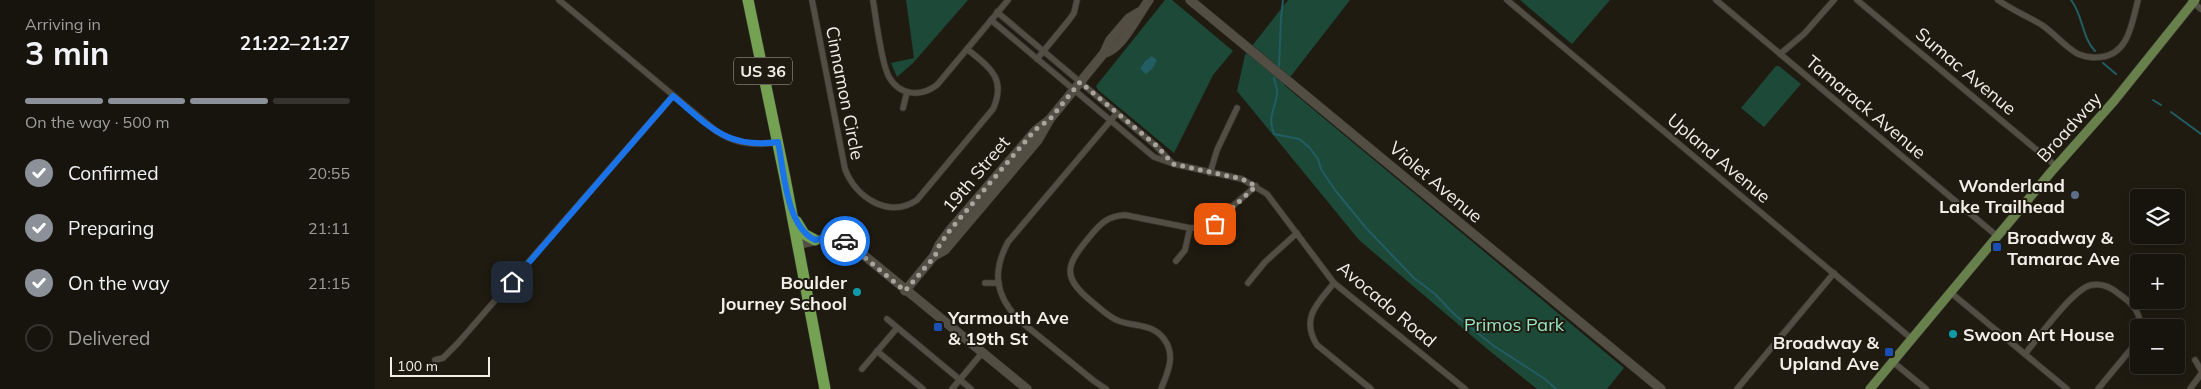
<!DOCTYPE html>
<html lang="en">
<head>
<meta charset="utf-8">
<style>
  :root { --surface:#17140d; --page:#24211b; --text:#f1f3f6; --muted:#9e9e9d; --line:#36332e; --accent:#8c9099 }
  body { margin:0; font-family:Mulish,sans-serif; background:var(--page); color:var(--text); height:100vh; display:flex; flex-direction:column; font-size:19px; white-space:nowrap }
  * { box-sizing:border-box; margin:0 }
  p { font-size:16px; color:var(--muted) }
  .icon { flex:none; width:28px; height:28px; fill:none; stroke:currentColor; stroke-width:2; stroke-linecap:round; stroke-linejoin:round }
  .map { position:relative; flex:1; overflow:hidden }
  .sheet { display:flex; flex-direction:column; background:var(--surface); width:375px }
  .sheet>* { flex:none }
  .buttons { position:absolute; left:1755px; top:189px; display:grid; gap:10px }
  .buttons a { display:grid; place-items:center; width:55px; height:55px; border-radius:5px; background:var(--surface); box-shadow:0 2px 12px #0003,0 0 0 1px var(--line); font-size:25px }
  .scale { position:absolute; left:15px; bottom:12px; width:100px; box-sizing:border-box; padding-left:5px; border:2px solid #f1efe8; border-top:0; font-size:14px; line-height:18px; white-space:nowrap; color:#f1efe8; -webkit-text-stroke:4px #1f1b11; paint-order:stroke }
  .pin { position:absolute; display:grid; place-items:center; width:42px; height:42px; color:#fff; margin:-21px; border-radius:10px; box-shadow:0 2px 8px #0006 }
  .courier { position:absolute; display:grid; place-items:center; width:50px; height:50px; margin:-25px; border:4px solid #1a73e8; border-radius:50%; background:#fff; color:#222; box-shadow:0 1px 6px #0007 }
  .headline em { font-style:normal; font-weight:700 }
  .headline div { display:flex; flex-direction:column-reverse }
  .headline { display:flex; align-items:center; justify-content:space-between; height:85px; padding:0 25px }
  h1 { font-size:32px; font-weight:700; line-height:38px }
  .bar { display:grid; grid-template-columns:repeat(4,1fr); gap:8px 5px; align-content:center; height:60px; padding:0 25px }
  .bar i { height:6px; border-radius:4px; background:var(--line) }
  .bar .on { background:var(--accent) }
  .bar p { grid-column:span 4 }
  ol { padding:0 25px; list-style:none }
  li { display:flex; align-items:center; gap:15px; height:55px }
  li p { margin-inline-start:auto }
  li .icon { padding:5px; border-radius:50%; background:var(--accent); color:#fff; stroke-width:4 }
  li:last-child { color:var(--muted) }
  li i { width:28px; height:28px; border:2px solid var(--line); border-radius:50% }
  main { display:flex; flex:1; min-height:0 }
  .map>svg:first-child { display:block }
  .green { fill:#1d4938 }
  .water { fill:#225d64 }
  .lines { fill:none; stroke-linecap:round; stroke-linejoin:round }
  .stream { stroke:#225d64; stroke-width:2 }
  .street-casing { stroke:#37352f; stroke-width:7 }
  .secondary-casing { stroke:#37352f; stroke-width:10 }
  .primary-casing { stroke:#37352f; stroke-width:10 }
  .highway-casing { stroke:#37352f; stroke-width:12 }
  .street { stroke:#534e43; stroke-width:5.5 }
  .secondary { stroke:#534e43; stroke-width:9 }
  .primary { stroke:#67804c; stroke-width:9 }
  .highway { stroke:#74a252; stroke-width:11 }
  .done { stroke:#a8a59d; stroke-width:5; stroke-dasharray:0 9 }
  .route { stroke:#1a73e8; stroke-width:6 }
  .service-dot { fill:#5c6f8a; stroke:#1f1b11; stroke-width:2 }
  .transit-dot { fill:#1a4fb4; stroke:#1f1b11; stroke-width:2 }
  .culture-dot { fill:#0f9aa8; stroke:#1f1b11; stroke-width:2 }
  .labels { text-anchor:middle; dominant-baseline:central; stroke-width:4; stroke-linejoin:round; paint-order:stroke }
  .shield { fill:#1f1b11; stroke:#b2afa8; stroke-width:1 }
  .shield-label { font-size:16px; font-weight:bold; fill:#f1efe8 }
  .street-label { font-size:18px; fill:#f1efe8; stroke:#1f1b11 }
  .poi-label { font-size:18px; font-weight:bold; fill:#f1efe8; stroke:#1f1b11; text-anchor:end }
  .park-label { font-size:18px; fill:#99e6c4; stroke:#1f1b11 }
</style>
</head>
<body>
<main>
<section class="sheet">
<div class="headline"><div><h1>3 min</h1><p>Arriving in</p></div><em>21:22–21:27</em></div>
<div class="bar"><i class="on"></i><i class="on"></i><i class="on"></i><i></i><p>On the way · 500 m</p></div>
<ol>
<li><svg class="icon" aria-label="check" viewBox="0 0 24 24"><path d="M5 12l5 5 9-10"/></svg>Confirmed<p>20:55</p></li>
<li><svg class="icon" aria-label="check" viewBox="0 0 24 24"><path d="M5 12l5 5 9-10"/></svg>Preparing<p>21:11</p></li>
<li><svg class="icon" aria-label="check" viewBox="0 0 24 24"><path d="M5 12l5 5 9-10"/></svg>On the way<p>21:15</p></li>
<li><i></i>Delivered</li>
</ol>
</section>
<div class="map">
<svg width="1826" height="389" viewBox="0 0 1826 389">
  <rect width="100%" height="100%" fill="#1f1b11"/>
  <g class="green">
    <polygon points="531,0 593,0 538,63 522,77 516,63 539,58"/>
    <polygon points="790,0 797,0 858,51 838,75 799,153 723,90 721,86"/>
    <polygon points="913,0 975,0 909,85 1249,368 1232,389 1162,389 1111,348 984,240 862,91 870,55"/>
    <polygon points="1145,0 1235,0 1197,44"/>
    <polygon points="1401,66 1404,66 1426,84 1389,127 1366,108"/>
  </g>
  <polygon class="water" points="777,56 782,60 778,68 771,74 765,69 770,61"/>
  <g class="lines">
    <g class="stream">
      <path d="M1696,0C1708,15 1707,38 1720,51"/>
      <polyline points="1728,63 1741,74"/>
      <polyline points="904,67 906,18 908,0"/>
      <path d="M899,78C900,83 903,89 902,94C900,111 892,116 899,134L924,139L934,147L943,159L946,169L960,190L991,228L1039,278L1060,294L1080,315L1119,346L1170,379L1181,389"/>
      <polyline points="1778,100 1786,105"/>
      <polyline points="1796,112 1826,134"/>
    </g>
    <defs>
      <g id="street">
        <path d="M184,0L341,131C361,144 380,146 403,142"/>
        <path d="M437,0L470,169C481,198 514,219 542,200L618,109C632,78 614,67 592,49"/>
        <path d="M498,0C501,18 506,63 514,77C525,96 546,97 562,85L633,0"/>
        <polyline points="1132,0 1537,339"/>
        <polyline points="1341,0 1622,236"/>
        <polyline points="1482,0 1681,166"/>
        <path d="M1623,0C1637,10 1652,16 1667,25C1679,33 1690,47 1703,54C1710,57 1718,58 1726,57C1754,54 1757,22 1763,0"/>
        <polyline points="1816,1 1826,9"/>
        <polyline points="622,12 781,146 797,163"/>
        <polyline points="616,20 779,157 799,164 867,179 892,194 959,283 1090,389"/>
        <polyline points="1405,54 1429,34 1459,0"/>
        <polyline points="662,59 694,20 699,13 702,0"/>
        <polyline points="528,108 532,92"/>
        <polyline points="835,173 842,150 862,108"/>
        <polyline points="801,261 810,250 815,228"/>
        <polyline points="610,283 624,283"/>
        <polyline points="873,283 890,262 922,233"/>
        <path d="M959,283C943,303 925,318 942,345L996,389"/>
        <polyline points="1575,292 1692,389"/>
        <polyline points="512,319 596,389"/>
        <polyline points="502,351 548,389"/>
        <path d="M1650,354C1663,338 1698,289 1716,285C1726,283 1736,287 1744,294C1757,303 1765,311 1766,328"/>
        <polyline points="60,360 68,358 83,343 298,96"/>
        <polyline points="1820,360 1826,370"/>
        <polyline points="1518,362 1551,389"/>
        <polyline points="487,369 522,328"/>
        <polyline points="577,389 607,353"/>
        <path d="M731,389L719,381L644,320C620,295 617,272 633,242L742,113"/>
        <path d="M786,389C793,372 801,355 789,339C777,323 760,327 744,321C733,317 725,308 716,301C684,275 693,263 716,235C726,223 733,216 750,215L815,228L833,227L881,186"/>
        <polyline points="1362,389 1459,273"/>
        <polyline points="1723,389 1761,343 1764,337"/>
        <polyline points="1815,389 1826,374"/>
      </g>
      <g id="secondary">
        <polyline points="815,0 1286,389"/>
        <path d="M729,53C746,51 764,13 774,0"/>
        <polyline points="422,245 455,237 474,243 652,389"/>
        <polyline points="559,256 570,250 663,140 675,119 729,53 735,40 754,18 764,12"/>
        <polyline points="530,291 559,256 564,245 575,230 661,130 674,120"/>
      </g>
      <polyline id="primary" points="1495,389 1676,172 1739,101 1820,0"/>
      <g id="highway">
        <polyline points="373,0 410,178 450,389"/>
        <polyline points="421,221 429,234 440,240"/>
      </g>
    </defs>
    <use href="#street" class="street-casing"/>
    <use href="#secondary" class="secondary-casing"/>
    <use href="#primary" class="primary-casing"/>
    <use href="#highway" class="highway-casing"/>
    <use href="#street" class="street"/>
    <use href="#secondary" class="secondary"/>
    <use href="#primary" class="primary"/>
    <use href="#highway" class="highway"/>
  </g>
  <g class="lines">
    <polyline class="done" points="470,241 530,291 560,256 564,246 575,230 660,130 675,119 705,82 782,146 798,164 867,179 881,186 840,224"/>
    <path class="route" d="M137,282L298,96C335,127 352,149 403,142C409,171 411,226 440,240L455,237L470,241"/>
  </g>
  <circle class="service-dot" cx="1700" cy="195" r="5"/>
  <g class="transit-dot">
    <rect x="1617" y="242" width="10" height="10" rx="2.5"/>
    <rect x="558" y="322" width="10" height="10" rx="2.5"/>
    <rect x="1509" y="347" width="10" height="10" rx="2.5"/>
  </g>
  <g class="culture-dot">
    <circle cx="482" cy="292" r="5"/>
    <circle cx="1578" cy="334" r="5"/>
  </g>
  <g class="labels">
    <rect class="shield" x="359" y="57.5" width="58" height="27" rx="4"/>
    <g class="shield-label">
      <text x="388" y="71">US 36</text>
    </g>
    <g class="street-label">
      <text transform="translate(1591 71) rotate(40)">Sumac Avenue</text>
      <text transform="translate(470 93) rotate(79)">Cinnamon Circle</text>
      <text transform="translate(1491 107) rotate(40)">Tamarack Avenue</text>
      <text transform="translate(1694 127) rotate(-48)">Broadway</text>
      <text transform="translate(1344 158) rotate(40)">Upland Avenue</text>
      <text transform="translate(601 174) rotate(-50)">19th Street</text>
      <text transform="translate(1061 182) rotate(40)">Violet Avenue</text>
      <text transform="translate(1012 304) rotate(40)">Avocado Road</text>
    </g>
    <g class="poi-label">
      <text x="1690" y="185">Wonderland<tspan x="1690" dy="21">Lake Trailhead</tspan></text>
      <text x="1632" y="237" text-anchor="start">Broadway &amp;<tspan x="1632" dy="21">Tamarac Ave</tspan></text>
      <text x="472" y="282">Boulder<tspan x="472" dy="21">Journey School</tspan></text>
      <text x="573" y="317" text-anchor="start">Yarmouth Ave<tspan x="573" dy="21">&amp; 19th St</tspan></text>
      <text x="1588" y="334" text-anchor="start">Swoon Art House</text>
      <text x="1504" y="342">Broadway &amp;<tspan x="1504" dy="21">Upland Ave</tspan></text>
    </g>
    <g class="park-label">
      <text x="1139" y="324">Primos Park</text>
    </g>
  </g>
</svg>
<div class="buttons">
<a><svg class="icon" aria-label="layers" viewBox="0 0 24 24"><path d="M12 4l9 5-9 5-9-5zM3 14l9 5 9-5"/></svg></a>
<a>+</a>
<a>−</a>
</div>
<div class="scale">100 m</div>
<div class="pin" style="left:840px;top:224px;background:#ea580c"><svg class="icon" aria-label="bag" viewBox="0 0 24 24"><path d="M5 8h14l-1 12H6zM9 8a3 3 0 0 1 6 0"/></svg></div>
<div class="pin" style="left:137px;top:282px;background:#1f2937"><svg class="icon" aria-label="home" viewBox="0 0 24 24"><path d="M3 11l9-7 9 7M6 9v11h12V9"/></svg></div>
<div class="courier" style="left:470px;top:241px"><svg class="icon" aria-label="car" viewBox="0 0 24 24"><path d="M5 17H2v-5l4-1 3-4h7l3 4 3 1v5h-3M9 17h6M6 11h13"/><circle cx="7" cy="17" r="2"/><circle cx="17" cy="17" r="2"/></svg></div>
</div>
</main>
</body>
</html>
